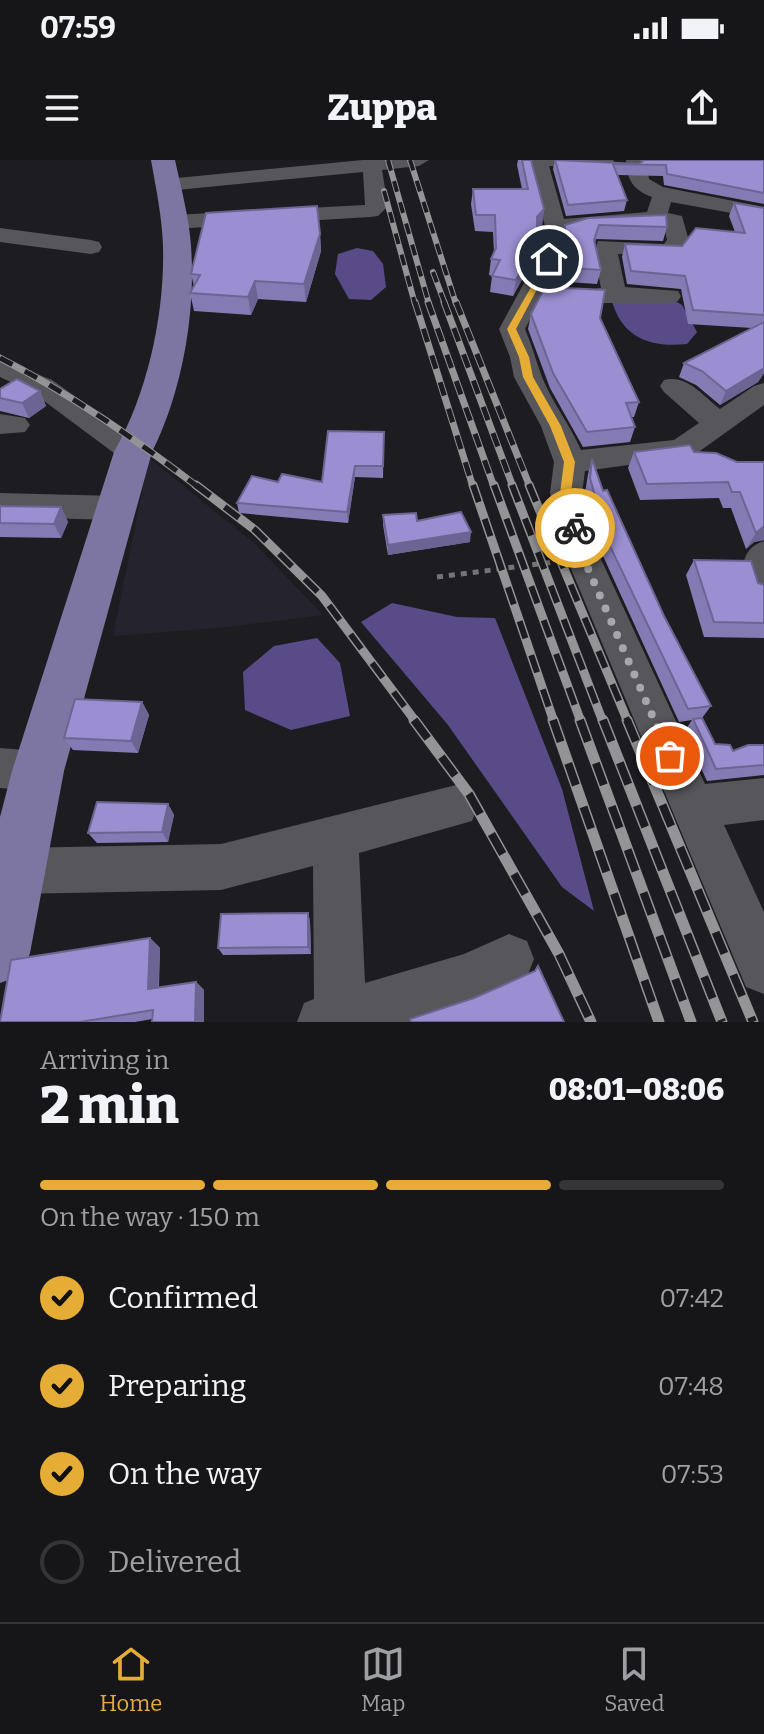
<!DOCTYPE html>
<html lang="en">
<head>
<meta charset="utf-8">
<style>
  :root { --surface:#161619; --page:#1f1f22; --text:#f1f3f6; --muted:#9e9fa2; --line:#353538; --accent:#e5ad35 }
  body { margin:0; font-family:Bitter,serif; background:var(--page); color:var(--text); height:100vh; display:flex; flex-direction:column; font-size:30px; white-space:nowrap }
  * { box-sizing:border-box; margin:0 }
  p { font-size:26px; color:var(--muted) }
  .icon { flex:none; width:44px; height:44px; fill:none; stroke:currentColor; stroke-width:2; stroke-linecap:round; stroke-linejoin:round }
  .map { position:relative; height:862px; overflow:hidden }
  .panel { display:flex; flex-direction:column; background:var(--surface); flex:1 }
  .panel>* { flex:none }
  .pin { position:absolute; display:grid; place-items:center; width:68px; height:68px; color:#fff; margin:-34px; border:4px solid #fff; border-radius:50%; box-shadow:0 2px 8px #0007 }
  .courier { position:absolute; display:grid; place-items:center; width:80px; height:80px; margin:-40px; border:6px solid #e5ad35; border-radius:50%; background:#fff; color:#222; box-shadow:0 2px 10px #0007 }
  .summary em { font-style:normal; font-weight:800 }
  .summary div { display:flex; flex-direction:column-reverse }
  .summary { display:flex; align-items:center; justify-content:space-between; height:136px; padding:0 40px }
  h1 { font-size:52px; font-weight:800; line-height:60px }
  .bar { display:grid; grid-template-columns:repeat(4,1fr); gap:12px 8px; align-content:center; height:96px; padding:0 40px }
  .bar i { height:10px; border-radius:6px; background:var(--line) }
  .bar .selected { background:var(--accent) }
  .bar p { grid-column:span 4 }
  ol { padding:0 40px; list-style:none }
  li { display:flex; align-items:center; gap:24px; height:88px }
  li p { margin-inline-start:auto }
  li .icon { padding:8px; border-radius:50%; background:var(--accent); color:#111; stroke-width:4 }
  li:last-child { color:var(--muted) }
  li i { width:44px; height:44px; border:4px solid var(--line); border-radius:50% }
  .status { display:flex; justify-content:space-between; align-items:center; height:56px; padding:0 40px; background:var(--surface); direction:ltr }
  .status svg { height:22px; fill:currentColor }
  header { display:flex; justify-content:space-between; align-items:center; height:104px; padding:0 40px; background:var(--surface); font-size:36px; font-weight:800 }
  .menu { display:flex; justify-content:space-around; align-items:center; height:112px; border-top:2px solid var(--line); background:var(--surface); font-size:22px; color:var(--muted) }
  .menu a { display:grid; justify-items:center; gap:4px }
  .menu .selected { color:var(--accent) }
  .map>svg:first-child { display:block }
  .built { fill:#25232d }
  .water { fill:#584b88 }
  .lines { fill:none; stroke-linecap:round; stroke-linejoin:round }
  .path { stroke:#747477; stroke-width:5; stroke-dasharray:6 6; stroke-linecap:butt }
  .minor { fill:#56565b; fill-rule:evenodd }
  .major { fill:#7e76a2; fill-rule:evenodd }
  .rail-far3-casing { stroke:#949497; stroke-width:6 }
  .rail-far2-casing { stroke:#949497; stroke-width:7 }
  .rail-far1-casing { stroke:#949497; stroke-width:9 }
  .rail-casing { stroke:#949497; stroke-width:11 }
  .rail-far3 { stroke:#1d1d21; stroke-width:4; stroke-dasharray:11; stroke-linecap:butt }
  .rail-far2 { stroke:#1d1d21; stroke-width:5; stroke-dasharray:14; stroke-linecap:butt }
  .rail-far1 { stroke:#1d1d21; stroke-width:6; stroke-dasharray:18; stroke-linecap:butt }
  .rail { stroke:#1d1d21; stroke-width:8; stroke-dasharray:23; stroke-linecap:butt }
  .wall { fill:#857bb4 }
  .shaded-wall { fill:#6c6492 }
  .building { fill:#9b8fd1; stroke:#6c6492; stroke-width:2 }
  .route { fill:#e5ad35 }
  .done { stroke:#a7a6aa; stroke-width:8; stroke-dasharray:0 14.4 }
</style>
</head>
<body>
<div class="status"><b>07:59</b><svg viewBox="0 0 49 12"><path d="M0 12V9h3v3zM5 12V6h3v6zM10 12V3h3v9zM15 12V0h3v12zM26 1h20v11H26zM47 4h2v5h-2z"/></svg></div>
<header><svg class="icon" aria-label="menu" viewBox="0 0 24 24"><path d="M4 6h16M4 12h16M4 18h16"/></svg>Zuppa<svg class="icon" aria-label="share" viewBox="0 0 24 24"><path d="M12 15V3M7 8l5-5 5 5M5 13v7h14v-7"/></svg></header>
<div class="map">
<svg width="764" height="862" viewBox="0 0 764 862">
  <rect width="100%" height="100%" fill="#1d1d21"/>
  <polygon class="built" points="149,298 254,383 323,455 217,468 113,476"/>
  <g class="water">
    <polygon points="357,88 373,91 383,104 386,127 371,140 349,139 335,114 338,94"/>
    <path d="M672,139L682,145L697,172L687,184C651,188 622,178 612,141Z"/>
    <polygon points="392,443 457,457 495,458 562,629 594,751 562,727 448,565 361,462"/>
    <polygon points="317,478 340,503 350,556 291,570 245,550 243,512 274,486"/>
  </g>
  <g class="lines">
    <polyline class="path" points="437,417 554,402"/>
    <g class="minor">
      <polygon points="363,0 429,0 419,6 382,10 388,46 378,56 370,57 173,69 162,62 173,55 365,45 363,12 167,31 157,25 167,19"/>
      <path d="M528,0H613L615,3L605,9L549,6L564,59L647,52L652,37C633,30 627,20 626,0H646L649,19L663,27L764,47V59L671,42L668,53L682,56L689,81L678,96L618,94L625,127L678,131L681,136L678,141L669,143H589L580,141L577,136L580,131L601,128L594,93L598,81L664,84L667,80L664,66C638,61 583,64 559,76L561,99L525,169C532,185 536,201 542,217C552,242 570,265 581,290L674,280L699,263L664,232L660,226L664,220C687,214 703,236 720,249L754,226L764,223V245L693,296L585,311L582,333L600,397L705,624L764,618V660L724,665L764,752V834L746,827L566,397L550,333L554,302L541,266L514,217L510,197L499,169L537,99V73L545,66Z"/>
      <polygon points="0,68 91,80 99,82 102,87 99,92 91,94 0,82"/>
      <polygon points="0,199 52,220 144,285 148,292 144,299 133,302 122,299 32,232 0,217"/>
      <polygon points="0,254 25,258 30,265 25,272 0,274"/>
      <polygon points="0,333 117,336 129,340 133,348 129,356 117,360 0,357"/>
      <path d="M764,381V441L751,437C740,415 738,389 764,381Z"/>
      <polygon points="0,588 38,591 53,597 59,611 53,625 38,631 0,628"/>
      <polygon points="456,625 472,631 478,646 472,661 359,693 365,823 464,794 509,774 527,781 534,799 527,817 469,843 409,862 297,862 304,843 314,839 313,706 221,730 15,734 0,728 0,694 15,688 221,684"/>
    </g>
    <path class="major" d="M151,0H175C181,28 189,57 191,86C196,153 182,233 152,292L64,611L30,793L22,815L0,823V657L12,611L114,292C148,233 165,153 163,85C162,57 156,28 151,0Z"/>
    <defs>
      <g id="rail-far3">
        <polyline points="388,0 429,144"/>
        <polyline points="410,0 456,144"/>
        <polyline points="384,31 415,144"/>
        <polyline points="433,112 445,144"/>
      </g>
      <g id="rail-far2">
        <polyline points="415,142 473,327"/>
        <polyline points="428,142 494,327"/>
        <polyline points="444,142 513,327"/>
        <polyline points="456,142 530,327"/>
        <path d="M0,198C71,234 135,279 198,327"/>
      </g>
      <g id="rail-far1">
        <polyline points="196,325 255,370 322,436 416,562"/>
        <polyline points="473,325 554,562"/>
        <polyline points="494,325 581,562"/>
        <polyline points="512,325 603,562"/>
        <polyline points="529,325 628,562"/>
      </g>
      <g id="rail">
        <polyline points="414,560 469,634 559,794 591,862"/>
        <polyline points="553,560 659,862"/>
        <polyline points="580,560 691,862"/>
        <polyline points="603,560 722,862"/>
        <polyline points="627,560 753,862"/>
      </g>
    </defs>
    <use href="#rail-far3" class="rail-far3-casing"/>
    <use href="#rail-far2" class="rail-far2-casing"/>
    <use href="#rail-far1" class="rail-far1-casing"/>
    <use href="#rail" class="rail-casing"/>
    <use href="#rail-far3" class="rail-far3"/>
    <use href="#rail-far2" class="rail-far2"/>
    <use href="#rail-far1" class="rail-far1"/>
    <use href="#rail" class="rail"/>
  </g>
  <g class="wall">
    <polygon points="518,0 531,0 544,49 542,65 537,70 537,82 534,98 513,136 490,132 492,116 489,115 491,99 494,93 493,72 475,71 471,44 473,29 522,29 517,5"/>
    <polygon points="555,0 639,4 643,1 640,0 764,0 764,44 664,25 663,16 618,15 627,40 624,51 566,56 553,9"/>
    <polygon points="734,43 764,48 764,213 758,222 720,245 696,225 679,217 684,203 752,168 688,164 681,129 627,124 622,97 625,84 682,86 735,72 729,56"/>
    <polygon points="565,65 667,67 663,81 596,79 595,83 601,110 597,124 553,121 555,107 563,93 562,78"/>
    <polygon points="320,74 321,91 306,142 258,139 251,155 194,151 190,133 194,126 191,114"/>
    <polygon points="531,154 600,158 639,242 634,257 631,257 635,267 630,282 583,287 550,228 528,169"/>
    <polygon points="0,229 40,231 46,246 29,258 0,251"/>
    <polygon points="384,272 383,318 355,317 348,363 239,353 237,343 278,322 322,322"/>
    <polygon points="634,292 694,292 737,302 764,380 754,382 746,389 731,348 723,348 719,338 640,340 628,308"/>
    <polygon points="592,299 603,331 664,456 711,546 702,558 715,584 733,591 764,585 764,616 764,615 707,621 684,572 692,560 679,562 603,396 585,333 588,314"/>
    <polygon points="0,346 61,347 68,362 61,378 0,377"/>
    <polygon points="383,355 470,382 388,395 383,365"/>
    <polygon points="694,400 764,425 764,478 704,477 686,415"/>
    <polygon points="142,542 149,555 138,593 73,590 64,578"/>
    <polygon points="168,644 174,655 168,682 97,683 88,673"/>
    <polygon points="308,753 310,761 311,794 223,795 218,788"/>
    <polygon points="150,778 160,788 159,827 196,822 204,830 204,862 152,862 152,859 135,862 0,862"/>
  </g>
  <g class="shaded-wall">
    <polygon points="544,49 542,65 534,73 537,57"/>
    <polygon points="320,74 321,91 306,142 304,124"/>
    <polygon points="537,82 534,98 513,136 516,120"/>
    <polygon points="255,121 258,139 251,155 248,137"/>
    <polygon points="764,208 764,213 758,222 720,245 726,231"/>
    <polygon points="40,231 46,246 29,258 22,243"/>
    <polygon points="355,306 355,317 348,363 347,352"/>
    <polygon points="61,347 68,362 61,378 54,364"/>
    <polygon points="764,366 764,380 754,382 746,389 756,373"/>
    <polygon points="471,372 470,382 388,395 388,385"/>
    <polygon points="142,542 149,555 138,593 131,581"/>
    <polygon points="168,644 174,655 168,682 162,672"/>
    <polygon points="308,753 310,761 311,794 308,787"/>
    <polygon points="150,778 160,788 158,837 148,829"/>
    <polygon points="196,822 204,830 204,862 195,862"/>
  </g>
  <g class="building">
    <polygon points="522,0 531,0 544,49 537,57 537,82 516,120 492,116 500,100 491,99 496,88 495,55 476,55 473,29 528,29"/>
    <polygon points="555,0 639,4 644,0 764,0 764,33 667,14 666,5 613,4 627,40 568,45"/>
    <polygon points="734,43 764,48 764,155 693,150 685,116 631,111 625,84 682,86 696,68 745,73"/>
    <polygon points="317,46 320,74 304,124 255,121 248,137 190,133 200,115 191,114 206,53"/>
    <polygon points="666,55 667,67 599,65 594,80 601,110 555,107 566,87 565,65 588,58"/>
    <polygon points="545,127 605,130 600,158 639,242 626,243 635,267 587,272 553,213 531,154"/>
    <polygon points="764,162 764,208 726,231 702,211 684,203"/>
    <polygon points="17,219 40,231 22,243 0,238 0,229"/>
    <polygon points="328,271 384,272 383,306 355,306 347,352 237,343 252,316 278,322 282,314 322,322"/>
    <polygon points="690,285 694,292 716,293 737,302 764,302 764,366 756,373 740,332 732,332 728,322 647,324 634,292"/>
    <polygon points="592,299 603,331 607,330 664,456 711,546 688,549 608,382 590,318"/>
    <polygon points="0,346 61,347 54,364 0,363"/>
    <polygon points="461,352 471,372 388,385 383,355 416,353 417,361"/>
    <polygon points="694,400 751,401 758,423 764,425 764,463 714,462"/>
    <polygon points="75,539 142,542 131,581 64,578"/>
    <polygon points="702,558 715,584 730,585 733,591 748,585 764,585 764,605 716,609 693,559"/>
    <polygon points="97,642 168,644 162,672 88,673"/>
    <polygon points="308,753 308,787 218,788 221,754"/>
    <polygon points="150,778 148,829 196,822 195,862 152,862 153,850 80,862 0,862 11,800"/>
    <polygon points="538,806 564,862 411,862 410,859 474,838 535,811"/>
  </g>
  <polygon class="route" points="549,96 553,99 516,169 529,197 533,217 561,266 575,302 571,333 581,368 575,372 569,368 560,333 564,302 550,266 523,217 519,197 507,169"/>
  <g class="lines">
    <polyline class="done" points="575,368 583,397 670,596"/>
  </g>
</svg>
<div class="pin" style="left:670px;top:596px;background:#ea580c"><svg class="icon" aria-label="bag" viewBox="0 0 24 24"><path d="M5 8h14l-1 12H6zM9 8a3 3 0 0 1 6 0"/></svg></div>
<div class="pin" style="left:549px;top:99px;background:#1f2937"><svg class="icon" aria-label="home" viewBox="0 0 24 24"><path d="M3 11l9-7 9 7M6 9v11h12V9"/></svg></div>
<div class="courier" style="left:575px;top:368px"><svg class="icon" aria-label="bike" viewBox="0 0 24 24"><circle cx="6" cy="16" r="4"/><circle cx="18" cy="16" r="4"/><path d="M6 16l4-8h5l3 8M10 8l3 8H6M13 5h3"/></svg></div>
</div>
<section class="panel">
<div class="summary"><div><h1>2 min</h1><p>Arriving in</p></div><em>08:01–08:06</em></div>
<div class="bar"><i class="selected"></i><i class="selected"></i><i class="selected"></i><i></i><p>On the way · 150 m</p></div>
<ol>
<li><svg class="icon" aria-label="check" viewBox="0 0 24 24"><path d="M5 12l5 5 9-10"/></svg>Confirmed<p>07:42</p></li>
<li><svg class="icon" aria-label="check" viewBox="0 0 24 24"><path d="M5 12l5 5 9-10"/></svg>Preparing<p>07:48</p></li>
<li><svg class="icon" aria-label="check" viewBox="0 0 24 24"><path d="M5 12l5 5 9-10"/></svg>On the way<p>07:53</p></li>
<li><i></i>Delivered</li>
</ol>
</section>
<nav class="menu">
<a class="selected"><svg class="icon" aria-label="home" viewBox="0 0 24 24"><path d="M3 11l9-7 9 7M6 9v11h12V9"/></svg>Home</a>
<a><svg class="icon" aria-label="map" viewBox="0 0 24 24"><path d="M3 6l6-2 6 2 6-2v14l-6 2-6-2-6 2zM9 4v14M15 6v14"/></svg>Map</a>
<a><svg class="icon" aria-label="saved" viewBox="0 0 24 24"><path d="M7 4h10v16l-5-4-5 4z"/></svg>Saved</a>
</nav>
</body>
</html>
